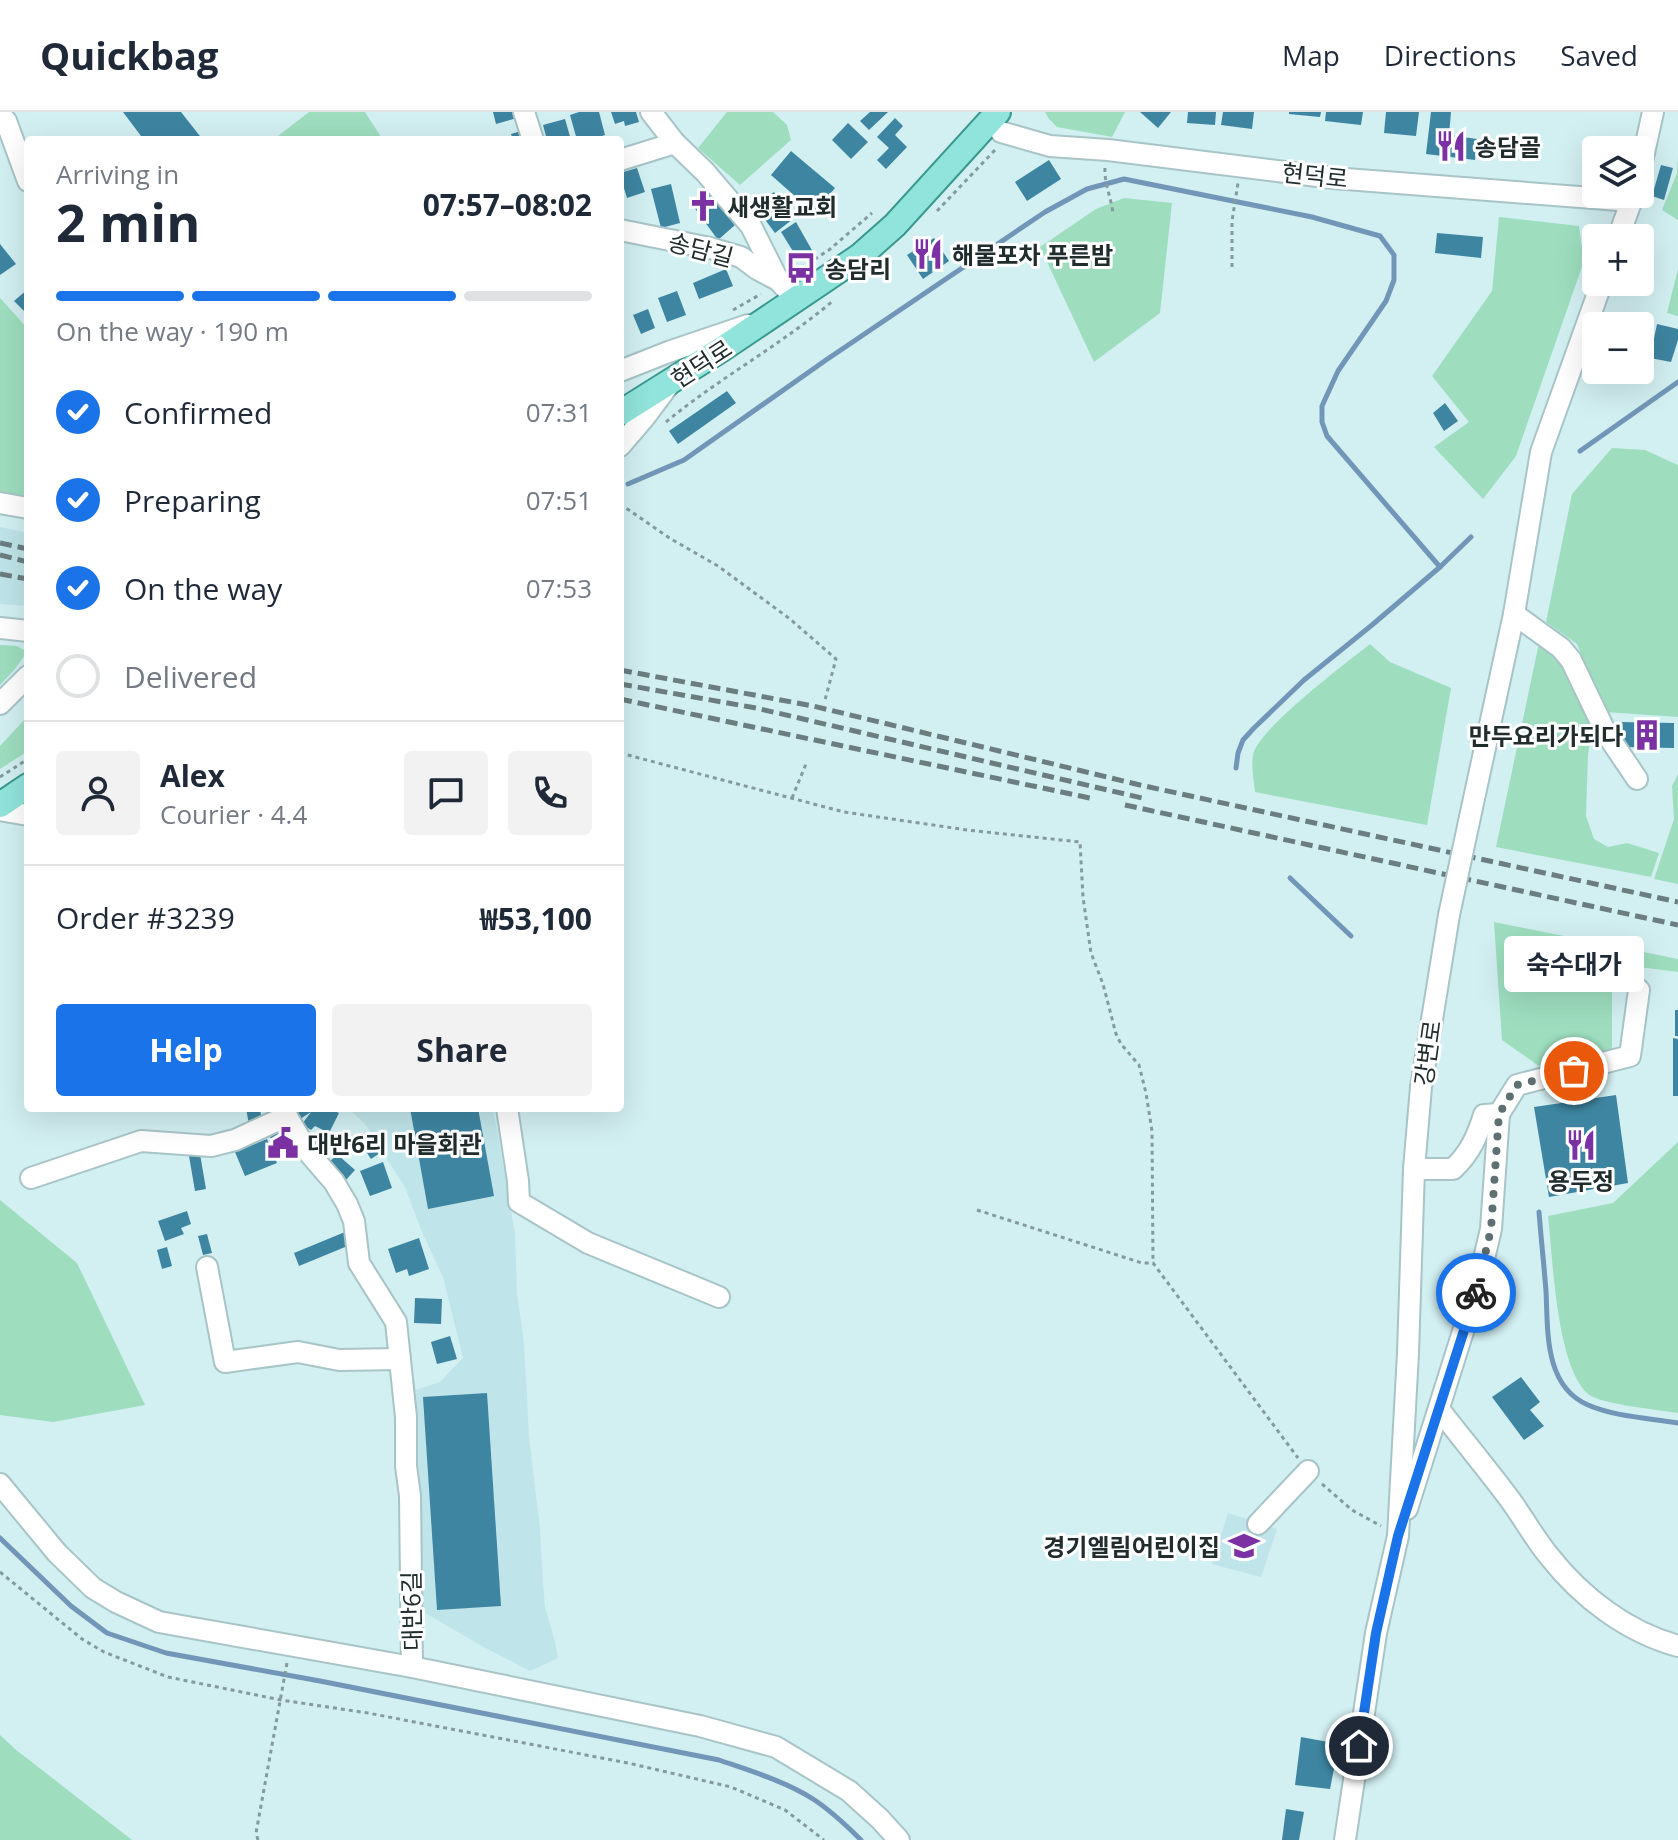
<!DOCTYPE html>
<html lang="en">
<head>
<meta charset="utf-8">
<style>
  :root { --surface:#fff; --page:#f2f2f3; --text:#1f2937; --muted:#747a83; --line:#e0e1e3; --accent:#1a73e8 }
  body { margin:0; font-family:"Open Sans","Noto Sans KR",sans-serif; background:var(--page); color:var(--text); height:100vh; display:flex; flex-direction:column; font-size:30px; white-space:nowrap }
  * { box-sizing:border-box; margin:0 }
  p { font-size:26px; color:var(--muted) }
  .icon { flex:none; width:44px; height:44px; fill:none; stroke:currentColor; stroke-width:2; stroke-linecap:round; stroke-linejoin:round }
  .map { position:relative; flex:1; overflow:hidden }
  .panel { position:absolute; left:24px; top:24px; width:600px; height:976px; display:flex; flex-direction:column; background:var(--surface); border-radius:8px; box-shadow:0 8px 32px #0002 }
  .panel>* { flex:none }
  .controls { position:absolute; left:1582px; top:24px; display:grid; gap:16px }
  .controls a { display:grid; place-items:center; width:72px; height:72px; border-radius:8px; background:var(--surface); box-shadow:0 8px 32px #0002; font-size:40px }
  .pin { position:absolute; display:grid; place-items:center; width:68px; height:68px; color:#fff; margin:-34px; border:4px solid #fff; border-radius:50%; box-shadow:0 2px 8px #0007 }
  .courier { position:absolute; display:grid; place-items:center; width:80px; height:80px; margin:-40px; border:6px solid #1a73e8; border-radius:50%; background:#fff; color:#222; box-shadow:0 2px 10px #0007 }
  .bubble { position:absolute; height:56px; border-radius:8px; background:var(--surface); box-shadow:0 8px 32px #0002; font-size:26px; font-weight:700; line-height:56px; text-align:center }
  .headline em { font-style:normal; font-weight:700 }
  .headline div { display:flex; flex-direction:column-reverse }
  .headline { display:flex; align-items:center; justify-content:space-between; height:136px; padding:0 32px }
  h1 { font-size:52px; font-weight:700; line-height:60px }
  .bar { display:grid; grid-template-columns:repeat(4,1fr); gap:12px 8px; align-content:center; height:96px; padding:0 32px }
  .bar i { height:10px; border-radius:6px; background:var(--line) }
  .bar .selected { background:var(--accent) }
  .bar p { grid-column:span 4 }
  .line { display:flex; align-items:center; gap:20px; padding:0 32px; border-top:2px solid var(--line) }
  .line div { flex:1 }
  .round { display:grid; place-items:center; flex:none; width:84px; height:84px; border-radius:8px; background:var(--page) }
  ol { padding:0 32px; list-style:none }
  li { display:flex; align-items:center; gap:24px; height:88px }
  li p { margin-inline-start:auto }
  li .icon { padding:8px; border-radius:50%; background:var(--accent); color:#fff; stroke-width:4 }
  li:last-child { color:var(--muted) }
  li i { width:44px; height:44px; border:4px solid var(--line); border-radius:50% }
  .primary-button { display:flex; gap:16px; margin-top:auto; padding:16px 32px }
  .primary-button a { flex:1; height:92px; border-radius:8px; background:var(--accent); color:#fff; font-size:32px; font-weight:700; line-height:92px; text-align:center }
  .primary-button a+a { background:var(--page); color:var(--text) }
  header { display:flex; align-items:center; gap:48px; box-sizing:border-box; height:112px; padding:0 40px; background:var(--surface); border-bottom:2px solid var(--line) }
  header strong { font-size:38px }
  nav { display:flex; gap:44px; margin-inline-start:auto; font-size:28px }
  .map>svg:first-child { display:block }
  .built { fill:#bfe4e9 }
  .green { fill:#9edebf }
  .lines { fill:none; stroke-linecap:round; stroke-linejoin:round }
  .stream { stroke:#7296b7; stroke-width:5 }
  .building { fill:#3e85a1 }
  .minor-casing { stroke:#a8c4c7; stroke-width:24 }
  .major-casing { stroke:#3a988e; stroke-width:28 }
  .path { stroke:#859a9c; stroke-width:3; stroke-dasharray:4 4; stroke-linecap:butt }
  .minor { stroke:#fff; stroke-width:20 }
  .major { stroke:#91e4db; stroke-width:24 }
  .rail { stroke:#6b7d7f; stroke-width:5; stroke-dasharray:12 6; stroke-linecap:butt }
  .minor-bridge-casing { stroke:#a8c4c7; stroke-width:24; stroke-linecap:butt }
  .minor-bridge { stroke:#fff; stroke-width:20 }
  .done { stroke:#5f7072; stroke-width:8; stroke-dasharray:0 14.4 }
  .route { stroke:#1a73e8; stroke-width:10 }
  .labels { text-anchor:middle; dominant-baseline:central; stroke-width:6; stroke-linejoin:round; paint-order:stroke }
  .poi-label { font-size:24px; font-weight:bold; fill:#212c2d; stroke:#fff; text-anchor:start }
  .street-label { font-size:24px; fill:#212c2d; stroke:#fff }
</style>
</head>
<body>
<header>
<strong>Quickbag</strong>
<nav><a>Map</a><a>Directions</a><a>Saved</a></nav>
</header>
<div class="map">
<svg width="1678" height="1728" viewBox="0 0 1678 1728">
  <rect width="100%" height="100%" fill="#d2eff2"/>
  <g class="built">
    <polygon points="0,415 28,421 28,494 0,492"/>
    <polygon points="348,996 493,996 515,1121 517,1181 524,1231 529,1324 540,1417 543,1472 545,1495 555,1530 558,1546 530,1559 482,1534 420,1498 412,1279 440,1270 463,1246 443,1165 422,1120 405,1075 365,1012"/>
    <polygon points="1228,1401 1277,1417 1261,1465 1212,1452"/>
  </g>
  <g class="green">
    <polygon points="309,0 365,0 383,28 273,28"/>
    <polygon points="727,0 773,0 787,13 791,28 740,73 698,36"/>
    <polygon points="1045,0 1125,0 1112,25 1057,15 1049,7"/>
    <polygon points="1678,42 1678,108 1662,98 1677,61"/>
    <polygon points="1124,86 1172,91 1160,201 1094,250 1040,135 1096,97"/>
    <polygon points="1499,105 1579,114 1584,149 1516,344 1483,387 1434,335 1469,310 1432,264 1492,179"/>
    <polygon points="1678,157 1678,204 1667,201"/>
    <polygon points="0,186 28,217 28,384 0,380"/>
    <polygon points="1612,336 1645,338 1678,353 1678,605 1605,600 1577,532 1546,510 1572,382"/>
    <polygon points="1539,531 1552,539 1565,553 1592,616 1588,643 1586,704 1594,727 1608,735 1627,731 1659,741 1651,765 1496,735"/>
    <path d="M1370,532L1390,550L1451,576L1427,713L1255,680C1254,669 1251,654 1253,643C1257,618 1346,551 1370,532Z"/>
    <polygon points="0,533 17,534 27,540 15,557 0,573"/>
    <polygon points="28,604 28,639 0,657 0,634"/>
    <polygon points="1678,662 1678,772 1654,767 1674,707 1672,674"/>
    <polygon points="1494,810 1678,847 1678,860 1632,854 1612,870 1612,941 1546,959 1502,928"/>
    <path d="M1678,1030V1301C1660,1298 1599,1292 1588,1282C1556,1254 1553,1146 1548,1104L1613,1091Z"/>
    <polygon points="0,1088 77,1151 145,1293 53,1310 0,1303"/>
    <polygon points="0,1623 15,1637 132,1728 0,1728"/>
  </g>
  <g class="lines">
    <g class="stream">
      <polyline points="1580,339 1678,270"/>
      <polyline points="628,372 684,348 826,248 1045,100 1087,77 1124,67 1312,105 1380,124 1394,143 1394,168 1386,189 1338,259 1322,294 1322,310 1327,324 1440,455"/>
      <polyline points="1236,656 1238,641 1243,628 1254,616 1304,568 1372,513 1440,455 1471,425"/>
      <polyline points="1290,766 1351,824"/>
      <path d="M1539,1100C1541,1126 1544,1153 1546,1179C1548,1219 1544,1274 1588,1293C1616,1305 1649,1306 1678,1311"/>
      <path d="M0,1426L71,1494L107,1521L166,1541L320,1569L719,1648C748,1658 787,1670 813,1687C830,1698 846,1713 861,1728"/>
    </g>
  </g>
  <g class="building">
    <polygon points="123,0 181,0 203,28 144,28"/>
    <polygon points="493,0 516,0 517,6 496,12"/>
    <polygon points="579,0 599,0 605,23 589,28 577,28 570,3"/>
    <polygon points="611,0 636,0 639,10 625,14 624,9 615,12"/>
    <polygon points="870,0 888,0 869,18 860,9"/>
    <polygon points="1140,0 1171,0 1158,16"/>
    <polygon points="1188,0 1216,0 1215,13 1187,11"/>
    <polygon points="1223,0 1254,0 1252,17 1221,13"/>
    <polygon points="1289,0 1321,0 1320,5 1289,2"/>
    <polygon points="1326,0 1363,0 1361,13 1325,9"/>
    <polygon points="1386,0 1419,0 1416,24 1384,21"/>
    <polygon points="1431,0 1451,0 1449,23 1477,27 1475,48 1426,42"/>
    <polygon points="895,6 903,14 895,23 907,35 886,57 877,48 889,36 877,25"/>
    <polygon points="565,7 571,28 547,28 543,13"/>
    <polygon points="848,11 868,30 851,47 832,28"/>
    <polygon points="521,19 524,28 513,28 511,22"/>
    <polygon points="791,39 835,76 814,101 771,63"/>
    <polygon points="1049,48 1061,67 1027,89 1015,70"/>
    <polygon points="1661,53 1673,56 1664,88 1652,84"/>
    <polygon points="637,56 645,80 627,86 623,73 620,74 620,61"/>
    <polygon points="671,72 680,111 661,116 651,77"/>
    <polygon points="707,76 735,113 718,128 691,91"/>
    <polygon points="774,80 793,107 775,121 755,94"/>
    <polygon points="796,110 813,140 799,149 781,120"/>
    <polygon points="1437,121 1483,125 1481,146 1435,141"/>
    <polygon points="934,126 949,149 923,167 907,143"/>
    <polygon points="0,132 16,152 0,163"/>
    <polygon points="726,157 733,174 699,187 693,171"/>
    <polygon points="28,177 28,203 14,189"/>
    <polygon points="677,179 686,203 667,210 658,186"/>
    <polygon points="648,197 655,216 641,222 633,203"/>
    <polygon points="1657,212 1678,217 1678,228 1671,250 1650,246"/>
    <polygon points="727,279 736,291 678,332 669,319"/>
    <polygon points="1445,291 1458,309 1444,319 1433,301"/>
    <polygon points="1619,610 1674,611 1674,636 1621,635"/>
    <rect x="1675" y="898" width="3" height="26"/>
    <polygon points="1673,926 1678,927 1678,984 1673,984"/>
    <polygon points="1616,983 1628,1071 1549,1085 1534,995"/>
    <polygon points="246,996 260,996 262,1010 249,1013"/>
    <polygon points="289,996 328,996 339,1001 329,1021 315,1014 311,1018 302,1012 311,1000 297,1009"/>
    <polygon points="410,996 478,996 494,1084 428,1097"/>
    <polygon points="283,1017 296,1038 283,1047 270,1025"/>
    <polygon points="366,1020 380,1041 371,1047 357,1026"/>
    <polygon points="267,1027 277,1051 245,1064 235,1040"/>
    <polygon points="200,1042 206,1077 195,1079 189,1044"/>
    <polygon points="338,1043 355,1058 345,1069 327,1051"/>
    <polygon points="383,1050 392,1076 370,1084 360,1059"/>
    <polygon points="187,1099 191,1112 181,1116 184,1122 165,1129 158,1109"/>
    <polygon points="345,1120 350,1133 299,1154 294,1141"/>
    <polygon points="207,1122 212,1141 203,1143 198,1124"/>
    <polygon points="419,1126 429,1157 409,1164 407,1157 396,1161 388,1137"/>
    <polygon points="167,1135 172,1154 162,1157 157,1138"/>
    <polygon points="415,1186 442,1187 441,1212 414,1211"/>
    <polygon points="450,1224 457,1247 437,1252 431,1230"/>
    <polygon points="1521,1265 1540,1290 1530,1298 1544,1314 1524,1328 1492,1285"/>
    <polygon points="487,1281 501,1494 437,1498 423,1285"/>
    <polygon points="1301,1625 1339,1632 1330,1677 1295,1673"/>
    <polygon points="1286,1697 1304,1700 1299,1728 1282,1728"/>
  </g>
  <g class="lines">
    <defs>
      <g id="minor">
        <polyline points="524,0 533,28"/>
        <polyline points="651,0 675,31 705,60 751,114 778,168 796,187"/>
        <polyline points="0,2 6,9 28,69"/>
        <polyline points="1001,20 1050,34 1108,38 1333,66 1632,89"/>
        <polyline points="620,48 675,31"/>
        <polyline points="1640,59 1653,0"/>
        <polyline points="620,118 710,136 741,145 757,157 778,168"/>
        <polyline points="1618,126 1634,82"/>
        <polyline points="620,259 671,239 748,213"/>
        <polyline points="620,334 644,306 668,274"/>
        <polyline points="0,391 28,396"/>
        <polyline points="1514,502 1561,536 1571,548 1606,621 1637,667"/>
        <polyline points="0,516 28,519"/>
        <polyline points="0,592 28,564"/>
        <polyline points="0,698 28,703"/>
        <polyline points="1470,705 1514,502 1541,340 1602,170"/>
        <polyline points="282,996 308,1040 334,1070 347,1092 354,1109 359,1151 396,1210 406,1305 406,1354 410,1384 412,1555"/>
        <polyline points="507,996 518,1069 519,1090 588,1131 719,1185"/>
        <path d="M1414,1057H1453C1470,1041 1477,1025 1484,1003L1499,1002"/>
        <polyline points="31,1066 141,1029 211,1034 235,1028 287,1004"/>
        <polyline points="207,1155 225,1250 298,1240 339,1248 400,1247"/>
        <path d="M1439,1297C1463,1328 1488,1358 1511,1389C1524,1407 1535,1427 1549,1444C1582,1486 1627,1520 1678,1534"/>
        <polyline points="0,1372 57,1441 93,1476 116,1490 159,1510 412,1555 700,1614 776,1635 849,1679 880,1707 899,1728"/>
        <polyline points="1407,1397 1478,1172 1491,1117 1499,1002 1517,973 1630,944 1639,878"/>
        <polyline points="1258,1412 1308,1359"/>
        <polyline points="1345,1728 1376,1521 1398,1424 1408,1241 1414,1057 1421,975 1449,803"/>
      </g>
      <g id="major">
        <polyline points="620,301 722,237 860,144 895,113 998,0"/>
        <polyline points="0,693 28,674"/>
      </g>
    </defs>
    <use href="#minor" class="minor-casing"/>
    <use href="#major" class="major-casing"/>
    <g class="path">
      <path d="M1105,56C1104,72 1112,87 1113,103"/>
      <polyline points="937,99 995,38"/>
      <polyline points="1232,155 1232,109 1238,71"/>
      <polyline points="801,156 829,138 872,101"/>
      <polyline points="733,198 761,182"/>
      <path d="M666,310C719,266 781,233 834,188"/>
      <polyline points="620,392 671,427 718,454 790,507 836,547 825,588"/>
      <polyline points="620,641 844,700 967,718 1080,730 1083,785 1091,841 1103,872 1116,922 1121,932 1139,953 1146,981 1152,1019 1153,1151"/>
      <polyline points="0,665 28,647"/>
      <polyline points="792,686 806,652"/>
      <polyline points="977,1098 1142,1151 1153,1151 1298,1346"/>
      <polyline points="1322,1372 1352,1398 1381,1414"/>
      <polyline points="0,1460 82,1527 104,1540 168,1565 281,1588 368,1601 628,1651 731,1675 785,1698 824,1728"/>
      <polyline points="258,1728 256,1721 287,1551"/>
    </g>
    <use href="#minor" class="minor"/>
    <use href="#major" class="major"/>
    <g class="rail">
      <polyline points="0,431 28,437"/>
      <polyline points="0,443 28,450"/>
      <polyline points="0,462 28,467"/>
      <polyline points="620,558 813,594 1140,673 1678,790"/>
      <polyline points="620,572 756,596 1142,686"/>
      <polyline points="620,587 1090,686"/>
      <polyline points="1125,693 1678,813"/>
    </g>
    <defs>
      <polyline id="minor-bridge" points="1449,803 1470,705"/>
    </defs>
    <use href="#minor-bridge" class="minor-bridge-casing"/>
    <use href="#minor-bridge" class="minor-bridge"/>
  </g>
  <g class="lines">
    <polyline class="done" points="1476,1181 1491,1117 1499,1002 1517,973 1574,959"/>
    <polyline class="route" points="1359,1634 1376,1521 1398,1424 1476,1181"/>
  </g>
  <defs>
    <symbol id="restaurant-bare" viewBox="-9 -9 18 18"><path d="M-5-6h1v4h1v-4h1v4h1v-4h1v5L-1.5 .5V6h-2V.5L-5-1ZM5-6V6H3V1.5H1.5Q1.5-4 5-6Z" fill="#7b31a3" stroke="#fff" stroke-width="2.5" paint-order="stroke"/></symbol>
    <symbol id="church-bare" viewBox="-9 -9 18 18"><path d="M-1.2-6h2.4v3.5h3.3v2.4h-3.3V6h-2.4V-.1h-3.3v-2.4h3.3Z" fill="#7b31a3" stroke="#fff" stroke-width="2.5" paint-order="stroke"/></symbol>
    <symbol id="bus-bare" viewBox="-9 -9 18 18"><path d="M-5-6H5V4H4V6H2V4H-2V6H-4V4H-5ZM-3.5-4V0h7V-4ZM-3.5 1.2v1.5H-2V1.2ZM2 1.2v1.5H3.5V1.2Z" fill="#7b31a3" stroke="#fff" stroke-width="2.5" paint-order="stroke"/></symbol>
    <symbol id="building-bare" viewBox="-9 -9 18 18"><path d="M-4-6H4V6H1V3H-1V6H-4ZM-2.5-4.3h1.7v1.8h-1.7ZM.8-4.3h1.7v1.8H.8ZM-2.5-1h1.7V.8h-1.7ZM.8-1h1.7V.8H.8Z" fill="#7b31a3" stroke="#fff" stroke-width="2.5" paint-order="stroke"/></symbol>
    <symbol id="civic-bare" viewBox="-9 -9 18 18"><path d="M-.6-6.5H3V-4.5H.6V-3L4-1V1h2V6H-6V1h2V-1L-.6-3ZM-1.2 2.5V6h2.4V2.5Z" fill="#7b31a3" stroke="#fff" stroke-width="2.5" paint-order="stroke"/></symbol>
    <symbol id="school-bare" viewBox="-9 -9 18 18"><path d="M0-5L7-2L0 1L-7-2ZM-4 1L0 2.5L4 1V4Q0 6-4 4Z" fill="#7b31a3" stroke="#fff" stroke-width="2.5" paint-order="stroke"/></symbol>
  </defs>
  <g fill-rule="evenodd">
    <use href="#restaurant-bare" x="1429" y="12" width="44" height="44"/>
    <use href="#church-bare" x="681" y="72" width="44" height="44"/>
    <use href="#restaurant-bare" x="906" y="120" width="44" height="44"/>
    <use href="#bus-bare" x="779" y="134" width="44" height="44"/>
    <use href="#building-bare" x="1625" y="601" width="44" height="44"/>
    <use href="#civic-bare" x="261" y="1009" width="44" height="44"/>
    <use href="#restaurant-bare" x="1559" y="1011" width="44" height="44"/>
    <use href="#school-bare" x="1222" y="1412" width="44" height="44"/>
  </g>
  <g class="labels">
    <g class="poi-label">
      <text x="1475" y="34">송담골</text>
      <text x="727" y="94">새생활교회</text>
      <text x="952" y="142">해물포차 푸른밤</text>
      <text x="825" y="156">송담리</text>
      <text x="1623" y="623" text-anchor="end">만두요리가되다</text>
      <text x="307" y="1031">대반6리 마을회관</text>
      <text x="1581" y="1068" text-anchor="middle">용두정</text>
      <text x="1220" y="1434" text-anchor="end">경기엘림어린이집</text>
    </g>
    <g class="street-label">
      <text transform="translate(1315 63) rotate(6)">현덕로</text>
      <text transform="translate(701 137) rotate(15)">송담길</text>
      <text transform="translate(701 251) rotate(-33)">현덕로</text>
      <text transform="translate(1427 941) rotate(-82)">강변로</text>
      <text transform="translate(411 1499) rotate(-91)">대반6길</text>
    </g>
  </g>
</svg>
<div class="controls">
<a><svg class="icon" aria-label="layers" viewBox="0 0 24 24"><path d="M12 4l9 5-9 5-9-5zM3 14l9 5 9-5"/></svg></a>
<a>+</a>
<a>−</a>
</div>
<div class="pin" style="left:1574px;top:959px;background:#ea580c"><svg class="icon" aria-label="bag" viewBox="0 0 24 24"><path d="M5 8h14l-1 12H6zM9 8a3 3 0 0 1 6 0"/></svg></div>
<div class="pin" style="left:1359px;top:1634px;background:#1f2937"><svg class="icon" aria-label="home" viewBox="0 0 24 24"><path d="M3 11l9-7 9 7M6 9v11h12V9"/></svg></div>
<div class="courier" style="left:1476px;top:1181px"><svg class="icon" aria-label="bike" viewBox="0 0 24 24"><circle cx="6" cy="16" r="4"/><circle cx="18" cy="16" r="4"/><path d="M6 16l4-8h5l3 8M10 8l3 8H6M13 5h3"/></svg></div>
<div class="bubble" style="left:1504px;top:824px;width:140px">숙수대가</div>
<section class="panel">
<div class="headline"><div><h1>2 min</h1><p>Arriving in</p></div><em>07:57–08:02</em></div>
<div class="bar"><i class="selected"></i><i class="selected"></i><i class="selected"></i><i></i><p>On the way · 190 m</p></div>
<ol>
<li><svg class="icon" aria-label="check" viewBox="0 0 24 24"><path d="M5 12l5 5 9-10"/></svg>Confirmed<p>07:31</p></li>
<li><svg class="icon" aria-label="check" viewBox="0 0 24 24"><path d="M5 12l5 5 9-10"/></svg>Preparing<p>07:51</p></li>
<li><svg class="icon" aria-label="check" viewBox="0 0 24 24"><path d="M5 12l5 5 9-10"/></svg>On the way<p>07:53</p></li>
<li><i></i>Delivered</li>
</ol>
<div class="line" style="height:144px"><a class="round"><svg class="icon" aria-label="person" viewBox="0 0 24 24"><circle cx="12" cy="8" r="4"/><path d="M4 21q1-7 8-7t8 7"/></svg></a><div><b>Alex</b><p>Courier · 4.4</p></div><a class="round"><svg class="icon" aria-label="chat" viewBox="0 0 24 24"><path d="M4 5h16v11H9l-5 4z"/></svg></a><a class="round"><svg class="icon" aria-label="phone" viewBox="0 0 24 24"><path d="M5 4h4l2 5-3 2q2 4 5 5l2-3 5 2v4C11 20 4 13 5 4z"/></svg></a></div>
<div class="line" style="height:104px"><div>Order #3239</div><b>₩53,100</b></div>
<div class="primary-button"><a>Help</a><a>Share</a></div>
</section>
</div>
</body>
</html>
